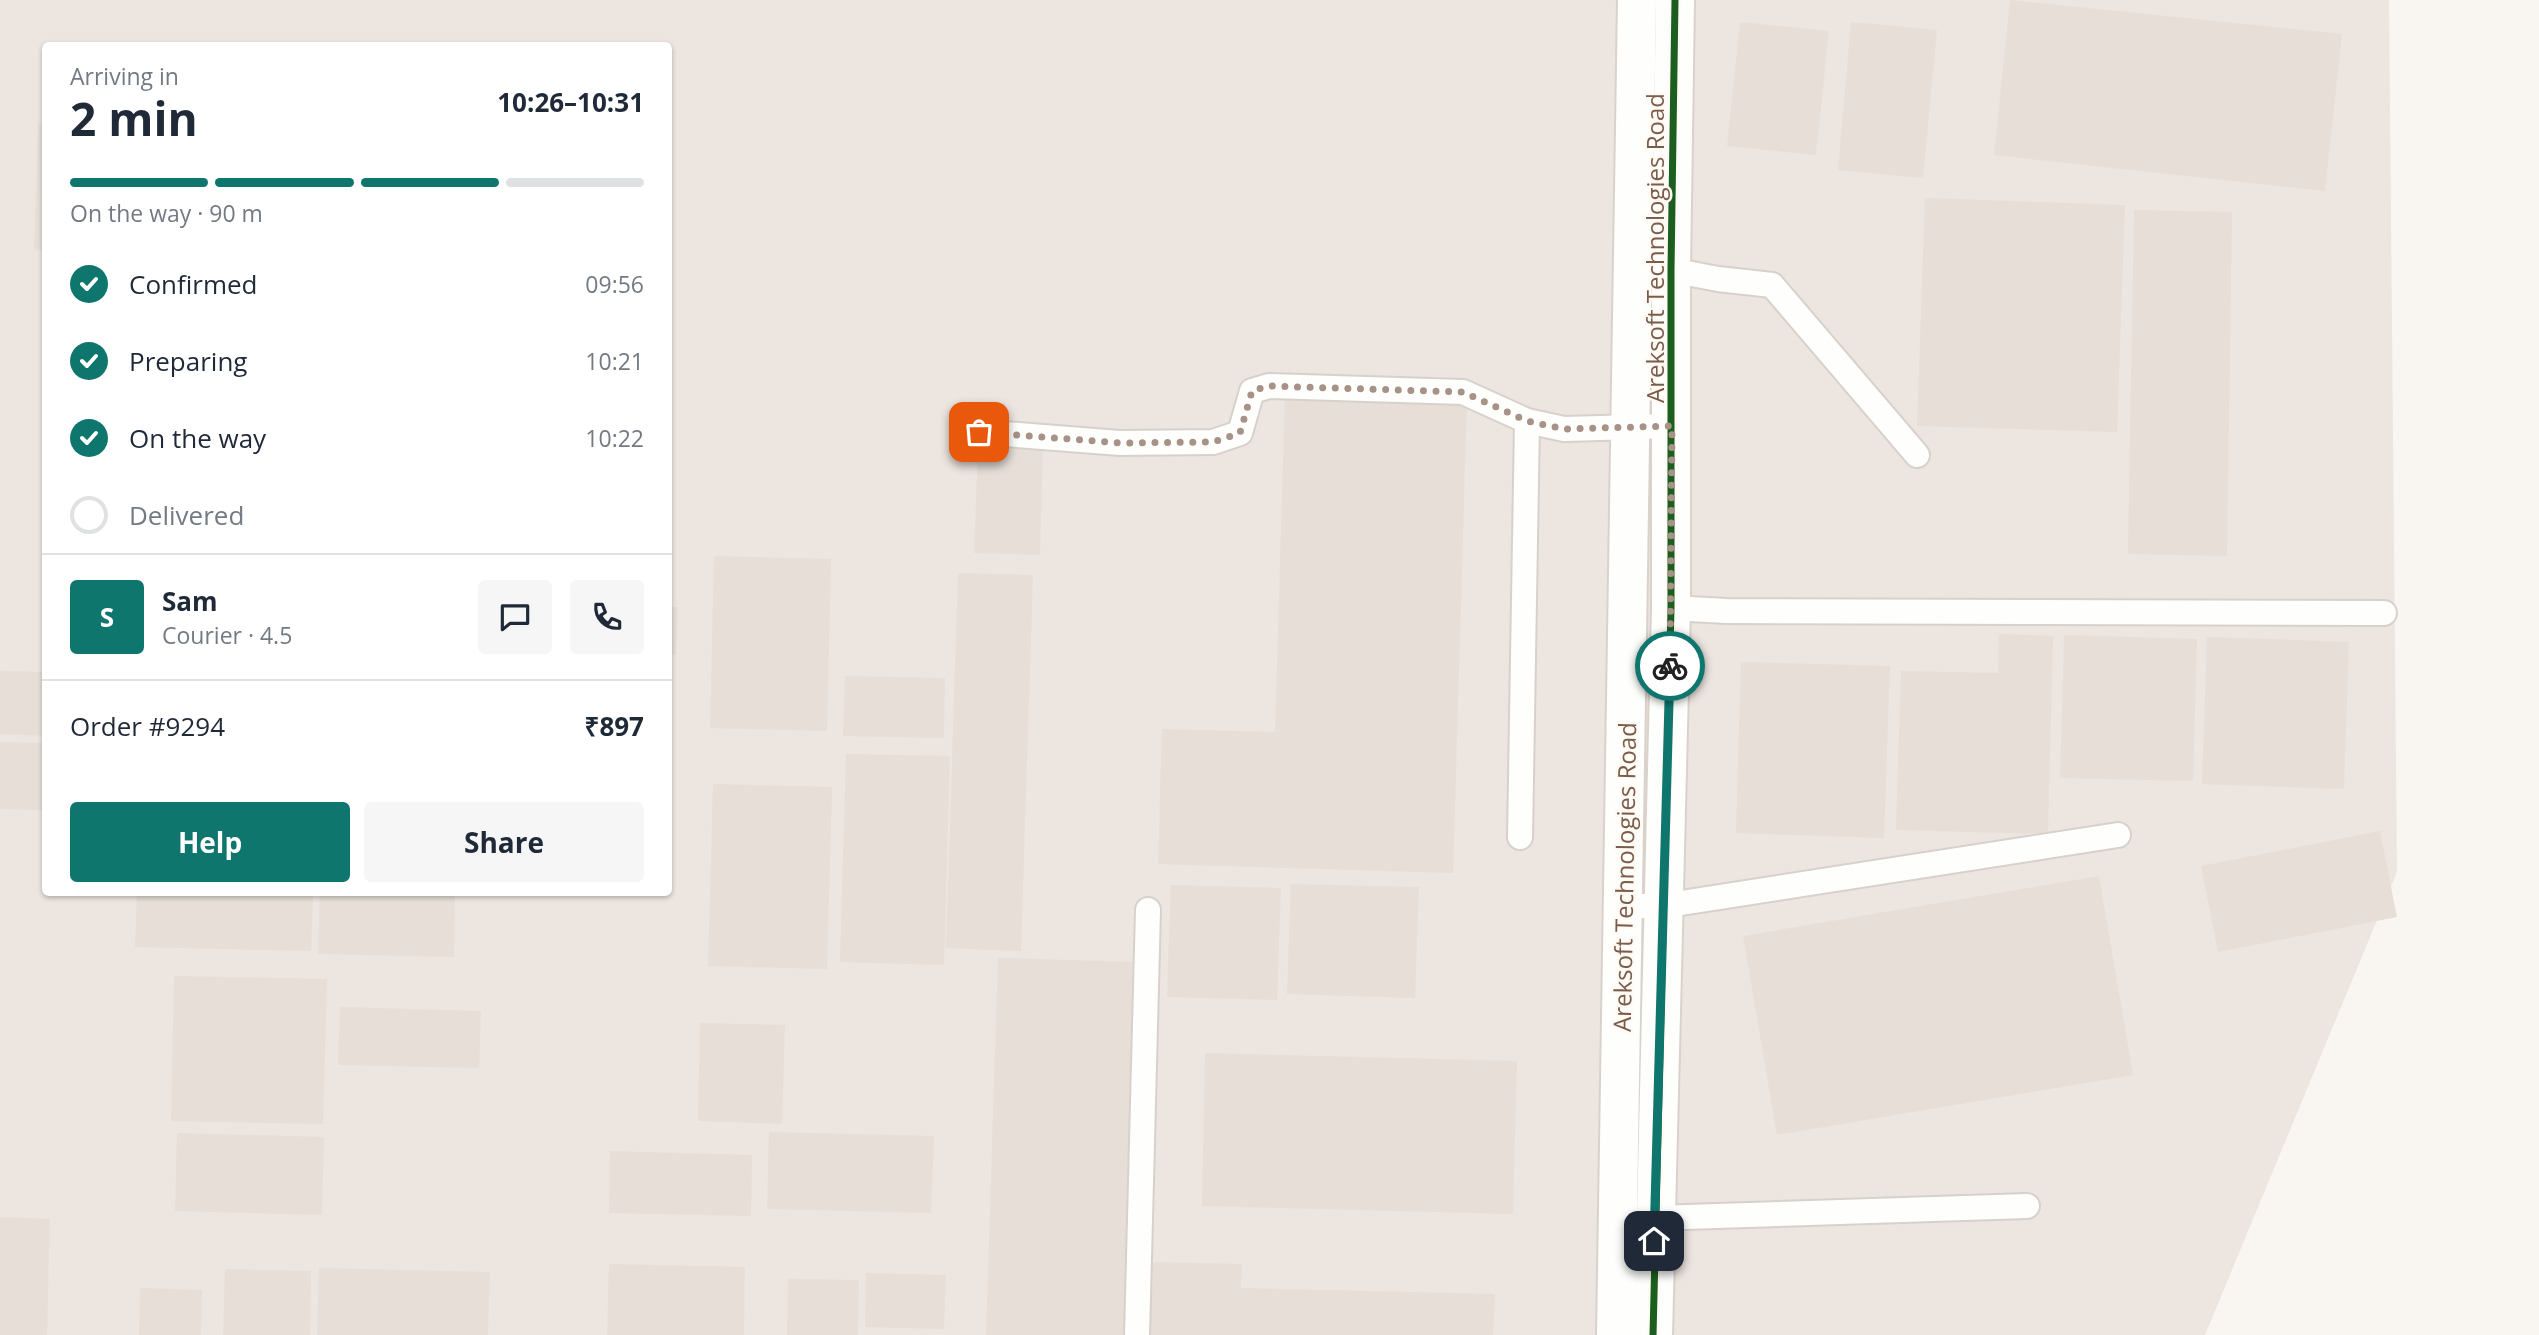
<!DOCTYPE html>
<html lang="en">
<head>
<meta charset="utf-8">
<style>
  :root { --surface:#fff; --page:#f6f6f7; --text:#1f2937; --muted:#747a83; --line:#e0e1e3; --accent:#0f766e }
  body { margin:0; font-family:"Open Sans",sans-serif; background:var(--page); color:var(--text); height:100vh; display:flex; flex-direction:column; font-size:26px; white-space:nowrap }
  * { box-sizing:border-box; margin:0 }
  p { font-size:23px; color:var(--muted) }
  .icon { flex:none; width:38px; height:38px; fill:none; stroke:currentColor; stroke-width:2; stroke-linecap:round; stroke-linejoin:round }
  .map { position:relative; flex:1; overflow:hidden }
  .panel { position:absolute; left:42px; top:42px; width:630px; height:854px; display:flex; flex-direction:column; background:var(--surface); border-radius:7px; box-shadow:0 2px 5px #0004 }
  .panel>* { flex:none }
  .pin { position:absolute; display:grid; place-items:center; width:60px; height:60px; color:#fff; margin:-30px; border-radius:14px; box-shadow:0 4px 10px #0006 }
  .courier { position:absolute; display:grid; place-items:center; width:70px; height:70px; margin:-35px; border:5px solid #0f766e; border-radius:50%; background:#fff; color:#222; box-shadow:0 2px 9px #0007 }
  .summary em { font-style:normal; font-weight:700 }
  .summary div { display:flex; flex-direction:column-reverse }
  .summary { display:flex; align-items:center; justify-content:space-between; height:119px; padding:0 28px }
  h1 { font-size:46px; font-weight:700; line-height:52px }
  .bar { display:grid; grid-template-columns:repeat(4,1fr); gap:10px 7px; align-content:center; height:84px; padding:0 28px }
  .bar i { height:9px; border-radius:5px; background:var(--line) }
  .bar .active { background:var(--accent) }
  .bar p { grid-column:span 4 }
  .line { display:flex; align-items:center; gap:18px; padding:0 28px; border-top:2px solid var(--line) }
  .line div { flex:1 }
  .round { display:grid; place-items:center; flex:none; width:74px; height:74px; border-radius:7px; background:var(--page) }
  ol { padding:0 28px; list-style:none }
  li { display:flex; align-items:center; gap:21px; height:77px }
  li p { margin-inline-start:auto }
  li .icon { padding:7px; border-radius:50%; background:var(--accent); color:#fff; stroke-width:4 }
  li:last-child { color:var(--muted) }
  li i { width:38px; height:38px; border:4px solid var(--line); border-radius:50% }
  .action { display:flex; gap:14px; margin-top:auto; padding:14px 28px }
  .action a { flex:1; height:80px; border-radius:7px; background:var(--accent); color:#fff; font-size:28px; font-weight:700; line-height:80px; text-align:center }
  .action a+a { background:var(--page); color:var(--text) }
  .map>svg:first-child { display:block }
  .industrial { fill:#ede5e0; fill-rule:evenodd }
  .building { fill:#e6ded7 }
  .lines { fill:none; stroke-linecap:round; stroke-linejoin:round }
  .lane-casing { stroke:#d7d1cb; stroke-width:28 }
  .secondary-casing { stroke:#d9d2cb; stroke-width:42 }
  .lane { stroke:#fefefd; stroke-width:24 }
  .secondary { stroke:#fefefd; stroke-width:38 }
  .cycleway-casing { stroke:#fffaf3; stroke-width:11 }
  .cycleway { stroke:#1b5e20; stroke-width:7 }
  .done { stroke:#a69286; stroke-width:7; stroke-dasharray:0 12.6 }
  .route { stroke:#0f766e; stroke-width:9 }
  .labels { text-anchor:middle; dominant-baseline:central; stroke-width:5; stroke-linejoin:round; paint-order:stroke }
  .street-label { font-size:24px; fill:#7a5c4d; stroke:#fffaf3 }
</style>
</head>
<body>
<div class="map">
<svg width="2539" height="1335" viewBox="0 0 2539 1335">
  <rect width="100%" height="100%" fill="#f9f5f0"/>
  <path class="industrial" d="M0,0H2389L2397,872L2205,1335H0ZM46,46H668V892H46Z"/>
  <g class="building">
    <polygon points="2010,0 2342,34 2325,191 1994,155"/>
    <polygon points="1740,22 1829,31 1816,155 1727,146"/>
    <polygon points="1851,22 1937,30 1923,178 1838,170"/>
    <polygon points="38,124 46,124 46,251 34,250"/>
    <polygon points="1925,198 2125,205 2117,432 1917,426"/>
    <polygon points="2134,210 2232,212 2227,556 2128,554"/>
    <polygon points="1285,395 1467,400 1453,873 1158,864 1162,729 1275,732"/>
    <polygon points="978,446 1043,449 1040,555 974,553"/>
    <polygon points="714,556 831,559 827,731 710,728"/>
    <polygon points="958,573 1033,575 1021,951 946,948"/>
    <polygon points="668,607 678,607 676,655 668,655"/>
    <polygon points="1999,634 2053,636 2048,834 1896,830 1901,671 1998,673"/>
    <polygon points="2064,635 2197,639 2193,781 2060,778"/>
    <polygon points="2207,637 2349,642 2344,789 2202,784"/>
    <polygon points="1741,662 1890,666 1884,838 1736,833"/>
    <polygon points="0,671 46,672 46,736 0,734"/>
    <polygon points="845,676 945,678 944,738 843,736"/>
    <polygon points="0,742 46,743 46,810 0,809"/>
    <polygon points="846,754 950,756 944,965 840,962"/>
    <polygon points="713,784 832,787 827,969 708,966"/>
    <polygon points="2380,831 2397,917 2218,952 2201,866"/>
    <polygon points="2099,876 2133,1075 1777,1135 1743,936"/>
    <polygon points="1291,884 1419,887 1415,998 1287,994"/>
    <polygon points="1171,885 1281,888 1277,1000 1167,997"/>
    <polygon points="137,892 313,892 311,951 135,947"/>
    <polygon points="320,892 455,892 454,957 318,954"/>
    <polygon points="998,958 1142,962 1130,1335 986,1335"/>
    <polygon points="174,976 327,979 323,1124 171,1121"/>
    <polygon points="340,1007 481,1011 479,1068 338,1065"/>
    <polygon points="700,1023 785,1025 782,1124 698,1121"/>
    <polygon points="1205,1053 1517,1061 1513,1214 1202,1206"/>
    <polygon points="769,1132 934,1136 931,1213 767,1209"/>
    <polygon points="177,1133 324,1137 322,1215 175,1211"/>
    <polygon points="610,1151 752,1155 751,1216 609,1213"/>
    <polygon points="0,1217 50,1219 47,1335 0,1335"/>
    <polygon points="1151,1262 1242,1264 1241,1288 1495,1294 1493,1335 1149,1335"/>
    <polygon points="609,1264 745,1267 744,1335 607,1335"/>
    <polygon points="319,1268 490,1272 488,1335 317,1335"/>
    <polygon points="225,1269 311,1271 310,1335 223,1335"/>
    <polygon points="866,1273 946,1275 944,1329 865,1327"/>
    <polygon points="788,1279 859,1280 858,1335 787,1335"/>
    <polygon points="140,1288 202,1290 201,1335 139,1335"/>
  </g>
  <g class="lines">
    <defs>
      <g id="lane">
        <polyline points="1658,271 1671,270 1718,279 1772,285 1917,455"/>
        <polyline points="979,432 1120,443 1213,442 1240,433 1252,391 1269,386 1463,392 1527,421 1564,429 1672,426"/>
        <polyline points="1671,608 1726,611 2384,613"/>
        <polyline points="1520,837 1527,421"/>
        <polyline points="1624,906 1662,906 2118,835"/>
        <polyline points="1654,1218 2027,1206"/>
        <polyline points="1137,1335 1148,910"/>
      </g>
      <g id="secondary">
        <polyline points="1616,1335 1637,0"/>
        <polyline points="1653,1335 1671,608 1671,270 1675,0"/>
      </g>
    </defs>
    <use href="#lane" class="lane-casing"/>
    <use href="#secondary" class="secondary-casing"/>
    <use href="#lane" class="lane"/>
    <use href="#secondary" class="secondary"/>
    <defs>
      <polyline id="cycleway" points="1653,1335 1671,608 1671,270 1675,0"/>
    </defs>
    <use href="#cycleway" class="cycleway-casing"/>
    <use href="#cycleway" class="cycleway"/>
  </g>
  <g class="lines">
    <polyline class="done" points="979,432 1120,443 1213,442 1240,433 1252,391 1269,386 1463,392 1527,421 1564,429 1672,426 1670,666"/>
    <polyline class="route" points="1654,1241 1670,666"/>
  </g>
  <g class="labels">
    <g class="street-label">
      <text transform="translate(1654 248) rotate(-90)">Areksoft Technologies Road</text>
      <text transform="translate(1624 877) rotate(-89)">Areksoft Technologies Road</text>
    </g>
  </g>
</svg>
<div class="pin" style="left:979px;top:432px;background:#ea580c"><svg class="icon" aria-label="bag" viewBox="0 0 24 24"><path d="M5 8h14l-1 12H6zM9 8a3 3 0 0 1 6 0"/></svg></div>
<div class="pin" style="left:1654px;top:1241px;background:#1f2937"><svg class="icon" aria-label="home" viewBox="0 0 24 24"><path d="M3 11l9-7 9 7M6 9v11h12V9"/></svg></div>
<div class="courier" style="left:1670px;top:666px"><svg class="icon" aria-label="bike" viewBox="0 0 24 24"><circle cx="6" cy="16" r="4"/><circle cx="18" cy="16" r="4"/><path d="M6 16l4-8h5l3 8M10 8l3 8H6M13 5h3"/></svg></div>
<section class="panel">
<div class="summary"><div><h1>2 min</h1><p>Arriving in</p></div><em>10:26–10:31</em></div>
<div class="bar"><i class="active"></i><i class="active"></i><i class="active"></i><i></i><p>On the way · 90 m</p></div>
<ol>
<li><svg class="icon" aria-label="check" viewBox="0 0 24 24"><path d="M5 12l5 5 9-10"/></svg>Confirmed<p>09:56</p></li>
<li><svg class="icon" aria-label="check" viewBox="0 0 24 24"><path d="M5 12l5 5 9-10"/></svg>Preparing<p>10:21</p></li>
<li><svg class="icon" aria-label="check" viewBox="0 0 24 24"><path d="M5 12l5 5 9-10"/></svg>On the way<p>10:22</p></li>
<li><i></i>Delivered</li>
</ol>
<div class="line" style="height:126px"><b class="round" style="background:var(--accent);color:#fff">S</b><div><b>Sam</b><p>Courier · 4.5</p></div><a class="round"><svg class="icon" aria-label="chat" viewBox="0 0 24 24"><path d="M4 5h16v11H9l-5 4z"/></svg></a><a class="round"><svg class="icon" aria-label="phone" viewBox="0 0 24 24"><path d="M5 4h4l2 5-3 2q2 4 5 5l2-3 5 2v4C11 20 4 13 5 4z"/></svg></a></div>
<div class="line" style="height:91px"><div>Order #9294</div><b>₹897</b></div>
<div class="action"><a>Help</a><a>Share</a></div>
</section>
</div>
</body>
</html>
